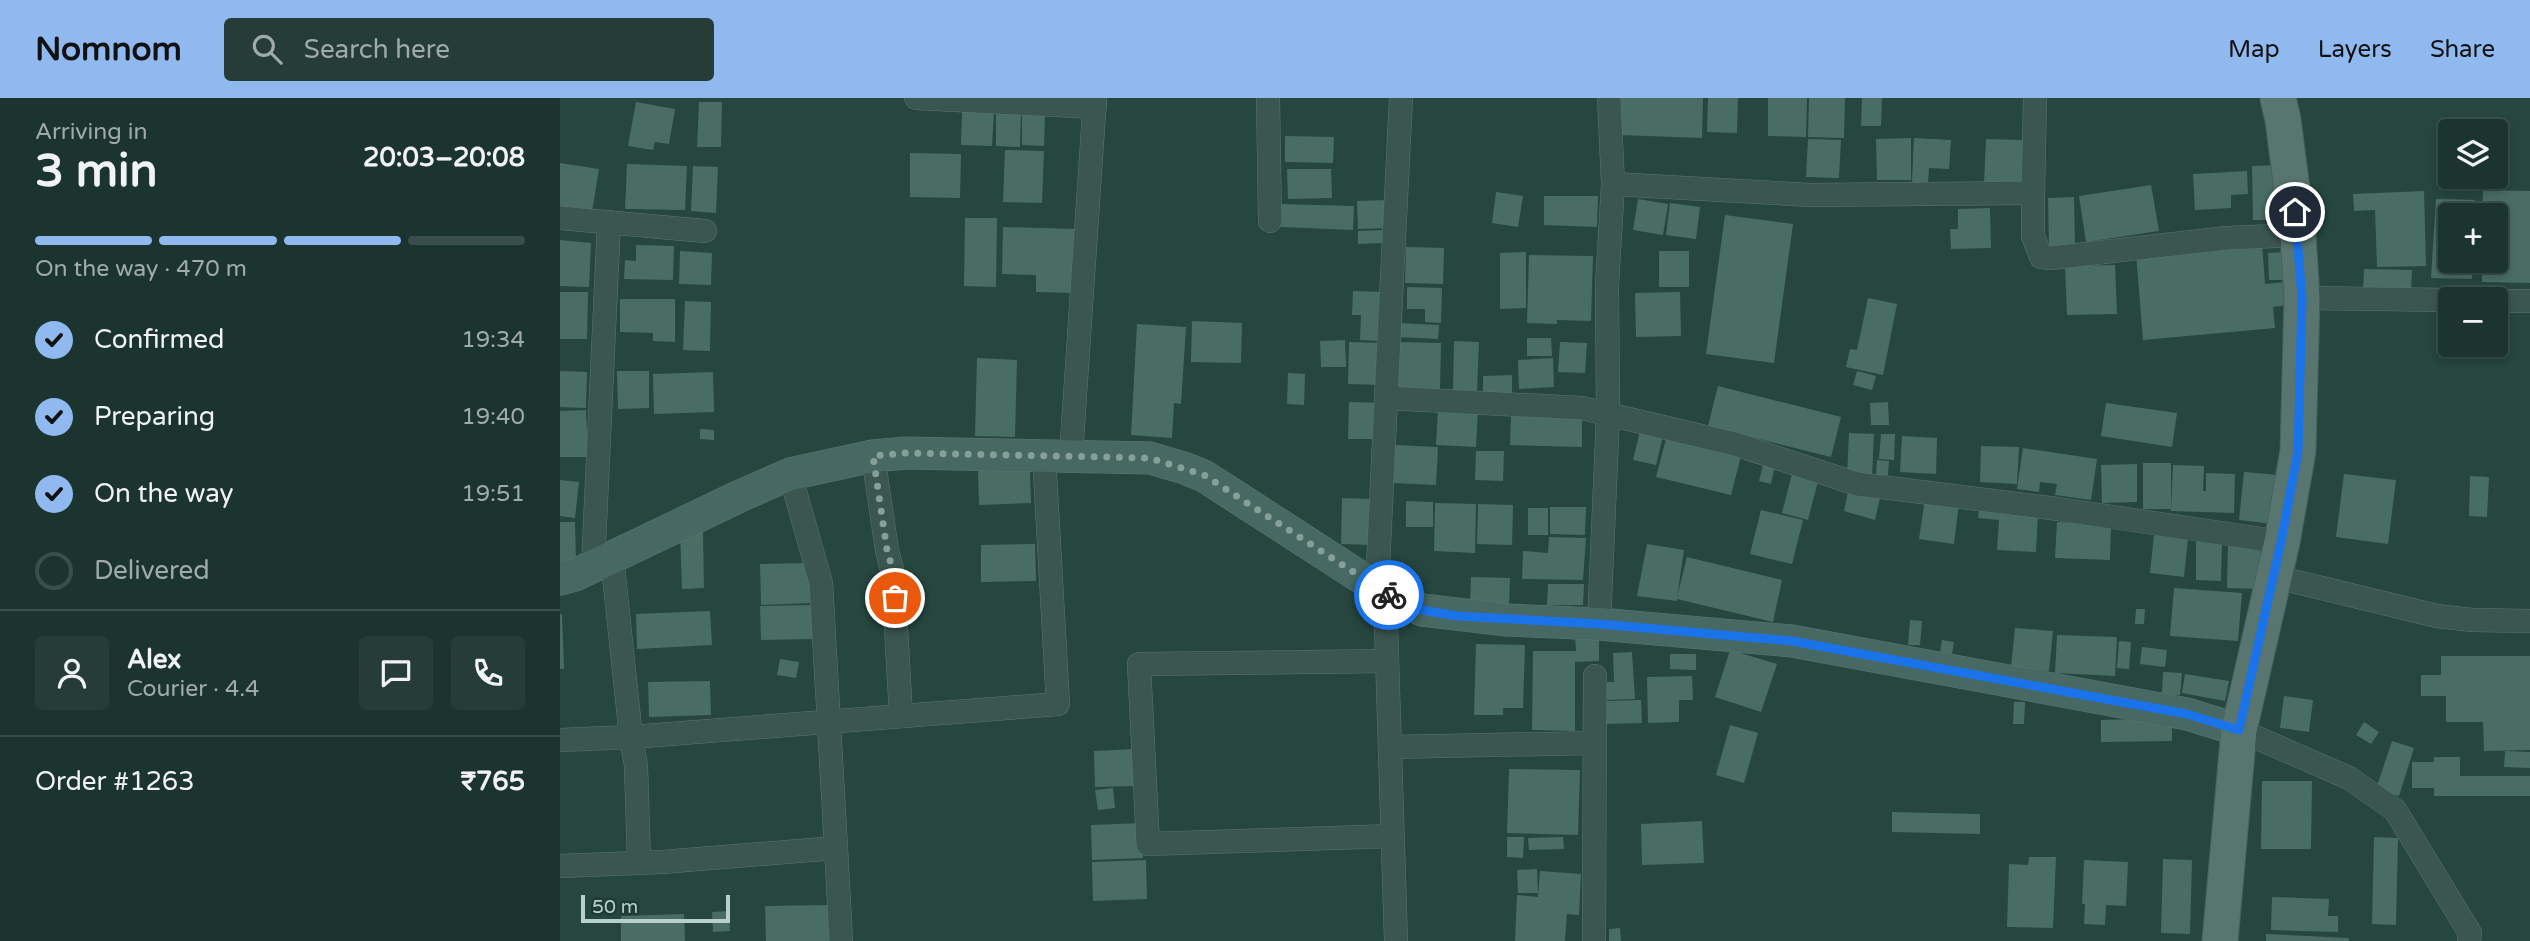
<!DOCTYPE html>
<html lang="en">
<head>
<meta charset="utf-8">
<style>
  :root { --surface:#1c342f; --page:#253c37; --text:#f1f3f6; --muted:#a0aaaa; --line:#3a4f4b; --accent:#90b9f0 }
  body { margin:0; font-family:"Varela Round",sans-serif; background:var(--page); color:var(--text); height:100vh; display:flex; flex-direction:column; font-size:26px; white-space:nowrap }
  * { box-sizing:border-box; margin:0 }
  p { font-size:23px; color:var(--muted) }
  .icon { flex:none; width:38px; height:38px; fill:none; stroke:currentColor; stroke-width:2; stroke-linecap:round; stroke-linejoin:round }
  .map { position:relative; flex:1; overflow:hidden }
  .drawer { display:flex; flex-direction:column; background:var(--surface); width:560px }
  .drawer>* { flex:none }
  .fabs { position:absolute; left:1878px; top:21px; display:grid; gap:14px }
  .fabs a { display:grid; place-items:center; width:70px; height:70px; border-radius:7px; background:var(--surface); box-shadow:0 4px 10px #0003,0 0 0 2px var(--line); font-size:35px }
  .scale { position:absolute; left:21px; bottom:18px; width:149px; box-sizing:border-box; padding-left:7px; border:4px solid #b9cfca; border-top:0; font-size:19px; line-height:24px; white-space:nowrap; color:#b9cfca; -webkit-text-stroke:5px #1f3b35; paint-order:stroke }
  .pin { position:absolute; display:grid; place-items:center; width:60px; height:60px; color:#fff; margin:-30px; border:4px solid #fff; border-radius:50%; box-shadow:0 2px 7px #0007 }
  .courier { position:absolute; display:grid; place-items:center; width:70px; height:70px; margin:-35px; border:5px solid #1a73e8; border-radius:50%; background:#fff; color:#222; box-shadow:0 2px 9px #0007 }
  .headline em { font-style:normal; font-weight:700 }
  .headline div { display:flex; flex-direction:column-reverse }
  .headline { display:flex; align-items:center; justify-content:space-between; height:119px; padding:0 35px }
  h1 { font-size:46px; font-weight:700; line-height:52px }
  .bar { display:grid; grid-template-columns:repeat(4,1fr); gap:10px 7px; align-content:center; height:84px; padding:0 35px }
  .bar i { height:9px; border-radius:5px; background:var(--line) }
  .bar .selected { background:var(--accent) }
  .bar p { grid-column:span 4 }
  .line { display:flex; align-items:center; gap:18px; padding:0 35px; border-top:2px solid var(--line) }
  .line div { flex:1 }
  .round { display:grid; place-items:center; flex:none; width:74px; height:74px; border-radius:7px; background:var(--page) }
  ol { padding:0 35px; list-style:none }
  li { display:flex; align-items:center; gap:21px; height:77px }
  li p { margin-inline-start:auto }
  li .icon { padding:7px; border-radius:50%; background:var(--accent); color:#111; stroke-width:4 }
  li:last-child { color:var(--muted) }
  li i { width:38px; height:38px; border:4px solid var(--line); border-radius:50% }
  header { display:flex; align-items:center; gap:42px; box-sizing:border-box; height:98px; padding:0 35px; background:var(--accent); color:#111 }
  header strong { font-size:33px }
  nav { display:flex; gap:38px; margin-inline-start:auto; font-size:24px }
  .search { width:490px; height:63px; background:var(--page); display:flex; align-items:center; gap:18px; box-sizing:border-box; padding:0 24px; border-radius:7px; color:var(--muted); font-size:26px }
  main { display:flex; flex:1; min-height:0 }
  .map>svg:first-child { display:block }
  .building { fill:#496d65 }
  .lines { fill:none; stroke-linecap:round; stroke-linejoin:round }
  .street-casing { stroke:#5c7670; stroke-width:24 }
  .secondary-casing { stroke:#5c7670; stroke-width:33 }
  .primary-casing { stroke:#47625c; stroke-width:37 }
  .street { stroke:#3b5550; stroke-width:23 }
  .secondary { stroke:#486963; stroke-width:32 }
  .primary { stroke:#59756f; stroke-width:35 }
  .done { stroke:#869f99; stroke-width:7; stroke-dasharray:0 12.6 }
  .route { stroke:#1a73e8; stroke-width:9 }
</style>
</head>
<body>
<header>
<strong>Nomnom</strong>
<div class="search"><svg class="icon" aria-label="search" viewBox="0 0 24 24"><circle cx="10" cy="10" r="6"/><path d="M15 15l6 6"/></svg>Search here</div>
<nav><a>Map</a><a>Layers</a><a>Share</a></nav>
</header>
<main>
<section class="drawer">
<div class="headline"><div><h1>3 min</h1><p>Arriving in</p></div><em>20:03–20:08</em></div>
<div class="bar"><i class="selected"></i><i class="selected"></i><i class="selected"></i><i></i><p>On the way · 470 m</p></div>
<ol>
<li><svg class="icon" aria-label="check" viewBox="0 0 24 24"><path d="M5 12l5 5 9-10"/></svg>Confirmed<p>19:34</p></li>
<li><svg class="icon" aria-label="check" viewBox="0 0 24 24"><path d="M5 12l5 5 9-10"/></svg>Preparing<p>19:40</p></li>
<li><svg class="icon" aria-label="check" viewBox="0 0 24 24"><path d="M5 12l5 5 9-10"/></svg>On the way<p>19:51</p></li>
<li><i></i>Delivered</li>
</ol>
<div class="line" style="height:126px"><a class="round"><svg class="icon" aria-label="person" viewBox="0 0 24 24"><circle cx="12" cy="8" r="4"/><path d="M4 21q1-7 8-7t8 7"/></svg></a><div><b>Alex</b><p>Courier · 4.4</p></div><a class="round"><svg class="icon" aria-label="chat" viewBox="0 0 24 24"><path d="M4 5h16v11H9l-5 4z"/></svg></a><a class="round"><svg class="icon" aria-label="phone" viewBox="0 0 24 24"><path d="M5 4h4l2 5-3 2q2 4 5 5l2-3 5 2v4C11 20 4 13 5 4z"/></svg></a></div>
<div class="line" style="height:91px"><div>Order #1263</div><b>₹765</b></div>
</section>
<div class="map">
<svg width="1970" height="843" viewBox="0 0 1970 843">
  <rect width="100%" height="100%" fill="#26463f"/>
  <g class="building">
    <polygon points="1061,0 1143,0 1142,40 1060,37"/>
    <polygon points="1148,0 1178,0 1177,35 1147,34"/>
    <polygon points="1208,0 1247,0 1246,39 1208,38"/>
    <polygon points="1249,0 1285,0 1284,40 1248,39"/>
    <polygon points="1302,0 1322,0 1321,28 1301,28"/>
    <polygon points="76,4 115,11 109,46 95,44 93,52 68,48"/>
    <polygon points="139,4 162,4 161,49 137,49"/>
    <polygon points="402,12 434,13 432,48 401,47"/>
    <polygon points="436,13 461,14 460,49 436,48"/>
    <polygon points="462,16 485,17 484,48 462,47"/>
    <polygon points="725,38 774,39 773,65 725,64"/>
    <polygon points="1351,40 1351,82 1317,82 1316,41"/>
    <polygon points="1354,40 1391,42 1389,71 1369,70 1368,85 1352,84"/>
    <polygon points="1248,41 1281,42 1279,80 1246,79"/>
    <polygon points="1426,41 1465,42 1464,86 1424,85"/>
    <polygon points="445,52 484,53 482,105 443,104"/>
    <polygon points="350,55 401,56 400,100 350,99"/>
    <polygon points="0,65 39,71 31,120 0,115"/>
    <polygon points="67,66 127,68 125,112 65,111"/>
    <polygon points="1719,67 1720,122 1693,122 1692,68"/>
    <polygon points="133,68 158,69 156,115 131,113"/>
    <polygon points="727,71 771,71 772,100 728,101"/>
    <polygon points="1687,73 1688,96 1671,97 1671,110 1635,112 1633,76"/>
    <polygon points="1591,87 1599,133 1526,144 1519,98"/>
    <polygon points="1923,92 1970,93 1970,185 1922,184 1922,163 1936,163 1936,117 1922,117"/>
    <polygon points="1864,93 1866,168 1817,169 1815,112 1794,113 1793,96"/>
    <polygon points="936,94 963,98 958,129 932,125"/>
    <polygon points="984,98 1038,98 1037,129 984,127"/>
    <polygon points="1514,99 1515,148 1489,149 1488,100"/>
    <polygon points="1078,101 1108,106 1103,137 1073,132"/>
    <polygon points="1876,101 1915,102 1914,117 1890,117 1890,163 1912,163 1912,181 1871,180"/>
    <polygon points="828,102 829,130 798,131 797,103"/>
    <polygon points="1110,105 1140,109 1136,141 1106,137"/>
    <polygon points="721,106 794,108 793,132 720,129"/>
    <polygon points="1430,110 1431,150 1391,151 1390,131 1398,131 1398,111"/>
    <polygon points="1165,117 1233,126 1214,265 1146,256"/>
    <polygon points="405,120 437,120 436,189 404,188"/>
    <polygon points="443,129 517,131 515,195 476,194 476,177 442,176"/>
    <polygon points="822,132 823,145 798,146 798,133"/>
    <polygon points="0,142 31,145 29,189 0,188"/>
    <polygon points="1702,145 1705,186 1726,184 1728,207 1713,209 1715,230 1583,242 1576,155"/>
    <polygon points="76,147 114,148 113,182 64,181 65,162 76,163"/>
    <polygon points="846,149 884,150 883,186 845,185"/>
    <polygon points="120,153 152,155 151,187 119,186"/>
    <rect x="1099" y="153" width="30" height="36"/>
    <polygon points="966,154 966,210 940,211 940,155"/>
    <polygon points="1724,154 1725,182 1709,182 1708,155"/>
    <polygon points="969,157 1033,158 1031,223 997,222 997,226 967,225"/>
    <polygon points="1555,167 1557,216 1507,217 1505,168"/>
    <polygon points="1804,171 1852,172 1851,194 1803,193"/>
    <polygon points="847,189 882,190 881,225 865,224 865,211 847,211"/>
    <polygon points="793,193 824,194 822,243 800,242 801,217 792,217"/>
    <polygon points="0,194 28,194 27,241 0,241"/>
    <polygon points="1120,194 1121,238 1076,239 1075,195"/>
    <polygon points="1308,200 1337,206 1323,277 1286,269 1290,251 1297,252"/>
    <polygon points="60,201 115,201 115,244 93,243 93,235 60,234"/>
    <polygon points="125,203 151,204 150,253 123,252"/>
    <polygon points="632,223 682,225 681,265 631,264"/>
    <polygon points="837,225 879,227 878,241 837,239"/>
    <polygon points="577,226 626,229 621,306 614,305 612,340 571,337"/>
    <polygon points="967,240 991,240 992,258 967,258"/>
    <polygon points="785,242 786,269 761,269 760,243"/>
    <polygon points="894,243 919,244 917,293 893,292"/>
    <polygon points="789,244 822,245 821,287 788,286"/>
    <polygon points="838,244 881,245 880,291 838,291"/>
    <polygon points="1000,244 1027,245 1025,275 998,274"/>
    <polygon points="417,260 457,262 455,339 415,338"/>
    <polygon points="993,260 994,289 959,291 958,262"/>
    <polygon points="0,273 27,274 26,310 0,309"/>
    <polygon points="57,273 89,273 89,310 58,311"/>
    <polygon points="1297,273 1316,278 1312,292 1293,287"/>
    <polygon points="153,274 154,314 94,316 93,276"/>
    <polygon points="728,275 745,276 744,307 727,306"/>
    <polygon points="952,277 952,302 923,302 923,278"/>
    <polygon points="1158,288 1281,319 1271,359 1148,328"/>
    <polygon points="789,304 824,305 823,341 788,341"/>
    <polygon points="1328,304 1329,327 1311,327 1310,305"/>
    <polygon points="1546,305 1617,315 1612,349 1541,338"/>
    <polygon points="878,310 918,312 916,349 876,347"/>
    <polygon points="26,312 28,359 0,359 0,313"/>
    <polygon points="951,318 1022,320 1022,349 950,347"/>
    <polygon points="1081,329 1104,334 1096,367 1073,362"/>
    <polygon points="140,331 154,332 154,342 140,341"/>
    <polygon points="1289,335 1314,336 1312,379 1287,378"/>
    <polygon points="1321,336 1335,336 1334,362 1319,361"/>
    <polygon points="1107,337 1182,354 1171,397 1096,379"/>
    <polygon points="1342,338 1377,340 1376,376 1340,374"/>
    <polygon points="835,347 878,349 876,387 833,385"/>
    <polygon points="1421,348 1459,349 1457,386 1420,384"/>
    <polygon points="1463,350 1537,361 1531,402 1495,397 1497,386 1480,384 1479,394 1457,391"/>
    <polygon points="916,353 944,353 943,383 915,382"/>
    <polygon points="1317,362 1329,363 1328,377 1316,377"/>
    <polygon points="1204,363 1215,366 1211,386 1199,383"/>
    <rect x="1583" y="365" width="28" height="46"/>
    <polygon points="1577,366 1577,404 1542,405 1541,367"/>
    <polygon points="1613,367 1644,368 1643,393 1646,393 1646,375 1675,376 1674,415 1611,413"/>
    <polygon points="470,372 471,405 419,407 418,373"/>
    <polygon points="1684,374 1719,377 1714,426 1679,422"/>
    <polygon points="1232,376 1258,383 1248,422 1222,415"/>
    <polygon points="1784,376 1836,382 1828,446 1776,439"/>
    <polygon points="1910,378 1929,379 1927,419 1909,418"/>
    <polygon points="0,382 19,384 15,420 0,418"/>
    <polygon points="1289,389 1321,396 1315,422 1284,413"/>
    <polygon points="782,400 811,401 810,447 781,446"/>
    <polygon points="1365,401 1399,405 1394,446 1359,441"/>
    <polygon points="846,403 873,404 873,429 846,429"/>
    <polygon points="875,405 916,406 915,455 874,453"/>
    <polygon points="918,406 953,407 952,447 917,446"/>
    <polygon points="990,409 1026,409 1025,437 990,436"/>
    <rect x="968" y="410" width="20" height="27"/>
    <polygon points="1201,412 1243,422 1232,466 1190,456"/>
    <polygon points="1419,412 1478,415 1476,454 1437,452 1439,422 1418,420"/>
    <polygon points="0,424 15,424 16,465 0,466"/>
    <polygon points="1497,424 1551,426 1550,462 1495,460"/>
    <polygon points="120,434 143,434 144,490 122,491"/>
    <polygon points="1594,437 1628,441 1624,479 1590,475"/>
    <polygon points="989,439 1026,440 1023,482 962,481 963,453 988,455"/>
    <polygon points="1636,443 1662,443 1661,483 1636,482"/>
    <polygon points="1668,443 1701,444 1700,491 1667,490"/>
    <polygon points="475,446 476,483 421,484 421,447"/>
    <polygon points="1087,446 1124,452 1117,499 1127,459 1222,482 1213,524 1117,501 1117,503 1077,498"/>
    <polygon points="249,465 251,505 201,507 200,466"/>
    <polygon points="911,479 950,480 949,507 910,507"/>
    <polygon points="988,486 1024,486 1023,507 987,507"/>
    <polygon points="1614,490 1682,495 1678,543 1610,538"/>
    <polygon points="252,507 252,541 201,542 200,508"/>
    <polygon points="1576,511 1585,511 1584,526 1575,526"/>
    <polygon points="150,513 152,547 77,551 76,516"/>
    <polygon points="0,516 2,516 4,571 0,571"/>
    <polygon points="1350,522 1362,523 1360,547 1348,547"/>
    <polygon points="1455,530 1493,533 1489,573 1451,569"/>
    <polygon points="1015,536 1039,536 1039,563 1015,564 1015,633 972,632 973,553 1016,553"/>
    <polygon points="1497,537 1557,539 1555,578 1495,575"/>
    <polygon points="1382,542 1394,544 1392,556 1380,554"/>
    <polygon points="1559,543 1571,544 1569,571 1557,570"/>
    <polygon points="916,546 965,547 963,610 943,610 943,617 914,617"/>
    <polygon points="1582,549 1607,552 1605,569 1580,566"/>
    <polygon points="1170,552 1217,566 1201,614 1155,599"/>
    <polygon points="1072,554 1075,601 1044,602 1044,584 1054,584 1053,555"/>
    <polygon points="1110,556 1136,556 1136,572 1110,571"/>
    <polygon points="1881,558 1970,558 1970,652 1924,653 1923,624 1886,624 1886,598 1861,598 1861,577 1881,577"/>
    <polygon points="220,561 239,564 236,580 217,577"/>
    <polygon points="1603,574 1622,575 1620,597 1602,596"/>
    <polygon points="1625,576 1669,583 1665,603 1622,595"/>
    <polygon points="1132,578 1133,602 1119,602 1119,624 1088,625 1087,579"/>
    <polygon points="150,583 151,617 89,619 88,584"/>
    <polygon points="1724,598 1753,602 1749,634 1720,630"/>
    <polygon points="1081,602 1082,625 1045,626 1045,603"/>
    <polygon points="1454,604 1465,604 1464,626 1453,626"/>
    <polygon points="1612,620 1612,643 1541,644 1541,622"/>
    <polygon points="1804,624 1819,634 1811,646 1796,637"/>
    <polygon points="1170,627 1198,635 1184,685 1156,677"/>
    <polygon points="1832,643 1854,650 1839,698 1816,691"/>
    <polygon points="574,651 575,688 535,689 534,653"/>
    <polygon points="1945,653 1970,654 1970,670 1944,669"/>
    <polygon points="1874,659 1900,659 1900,678 1970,678 1970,698 1874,698 1874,690 1852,690 1852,664 1874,664"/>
    <polygon points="949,671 1020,672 1018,737 947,735"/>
    <polygon points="1702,683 1752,683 1751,751 1701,751"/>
    <polygon points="553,690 555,710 538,712 535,692"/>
    <polygon points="1332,714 1420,716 1420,736 1332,734"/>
    <polygon points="1142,723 1144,765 1082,767 1081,726"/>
    <polygon points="582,725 583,760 532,762 531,727"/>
    <polygon points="947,739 964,739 963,760 947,759"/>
    <polygon points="1003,739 1004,751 969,752 968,740"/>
    <polygon points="1814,739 1838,740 1836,827 1812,826"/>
    <polygon points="1469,759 1496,759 1493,830 1447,829 1449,766 1468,767"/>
    <polygon points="1603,761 1632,762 1630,836 1601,835"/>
    <polygon points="586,762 587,801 533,803 532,764"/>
    <polygon points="1524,762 1568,764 1566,808 1546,807 1545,827 1524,826 1525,806 1522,806"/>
    <polygon points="977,771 978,795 958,795 957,772"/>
    <polygon points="980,773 1021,776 1019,817 1007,816 1005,843 955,843 957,797 978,799"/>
    <polygon points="1712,799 1769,801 1768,818 1778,818 1778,834 1711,832"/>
    <polygon points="272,807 273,843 206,843 205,808"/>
    <polygon points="169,813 170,833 153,834 152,814"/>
    <polygon points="124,816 125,843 61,843 61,818"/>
    <polygon points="1060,830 1061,843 1049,843 1049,831"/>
    <polygon points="1706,836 1789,840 1789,843 1706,843"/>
  </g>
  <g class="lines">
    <defs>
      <g id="street">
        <polyline points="356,0 535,9"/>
        <polyline points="708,0 710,123"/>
        <polyline points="1049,0 1053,86 1250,97 1473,95 1475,0"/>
        <polyline points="1473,95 1473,138 1481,159 1491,160 1667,140 1738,137"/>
        <polyline points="0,120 145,133"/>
        <polyline points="1742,200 1890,202"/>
        <polyline points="1936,203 1970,203"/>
        <polyline points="826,300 841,0"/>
        <polyline points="511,357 535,0"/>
        <polyline points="313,358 327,452 333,476 341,618"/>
        <polyline points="52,459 71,639 76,668 79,764"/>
        <polyline points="33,468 49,124"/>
        <polyline points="1712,478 1877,518 1912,522 1970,523"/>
        <polyline points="817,490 826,300 1022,310 1175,346 1297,386 1498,411 1722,444"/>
        <polyline points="825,495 836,843"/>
        <polyline points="1039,526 1048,316 1047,188 1053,86"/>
        <polyline points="827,563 579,566 588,746 832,738"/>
        <polyline points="1679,632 1789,680 1835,712 1910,835 1909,843"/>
        <polyline points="0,642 71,639 498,606 484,357"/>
        <polyline points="830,649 1035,645"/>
        <polyline points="276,750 281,843"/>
        <polyline points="0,768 102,764 276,750 261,485 230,376"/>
        <polyline points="1034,843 1035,578"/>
      </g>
      <polyline id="secondary" points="0,481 15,477 180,398 230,376 313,358 346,355 590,360 624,370 644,378 825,495 862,512 947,522 1039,526 1232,543 1627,616 1679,632"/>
      <polyline id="primary" points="1660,843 1679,632 1722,444 1738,353 1742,200 1738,137 1723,22 1718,0"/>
    </defs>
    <use href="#street" class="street-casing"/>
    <use href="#secondary" class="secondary-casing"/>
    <use href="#primary" class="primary-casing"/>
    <use href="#street" class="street"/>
    <use href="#secondary" class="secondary"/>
    <use href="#primary" class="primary"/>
  </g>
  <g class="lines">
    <polyline class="done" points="335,500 334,476 327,452 313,358 346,355 590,360 644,377 829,497"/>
    <polyline class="route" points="829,497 862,512 897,518 1040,526 1232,543 1627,616 1679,632 1721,444 1738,353 1742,200 1735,114"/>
  </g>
</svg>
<div class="fabs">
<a><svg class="icon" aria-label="layers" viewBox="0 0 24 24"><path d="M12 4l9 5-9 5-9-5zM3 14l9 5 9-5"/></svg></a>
<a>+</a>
<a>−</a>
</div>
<div class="scale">50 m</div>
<div class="pin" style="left:335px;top:500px;background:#ea580c"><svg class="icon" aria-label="bag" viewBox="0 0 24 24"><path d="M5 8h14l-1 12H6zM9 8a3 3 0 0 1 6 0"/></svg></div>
<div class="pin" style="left:1735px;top:114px;background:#1f2937"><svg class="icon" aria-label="home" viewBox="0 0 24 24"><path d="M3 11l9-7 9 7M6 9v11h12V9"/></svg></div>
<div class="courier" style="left:829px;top:497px"><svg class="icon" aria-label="bike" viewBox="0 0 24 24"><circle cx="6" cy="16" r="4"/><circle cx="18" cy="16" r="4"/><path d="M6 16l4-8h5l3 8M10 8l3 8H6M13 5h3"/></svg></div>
</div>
</main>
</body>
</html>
